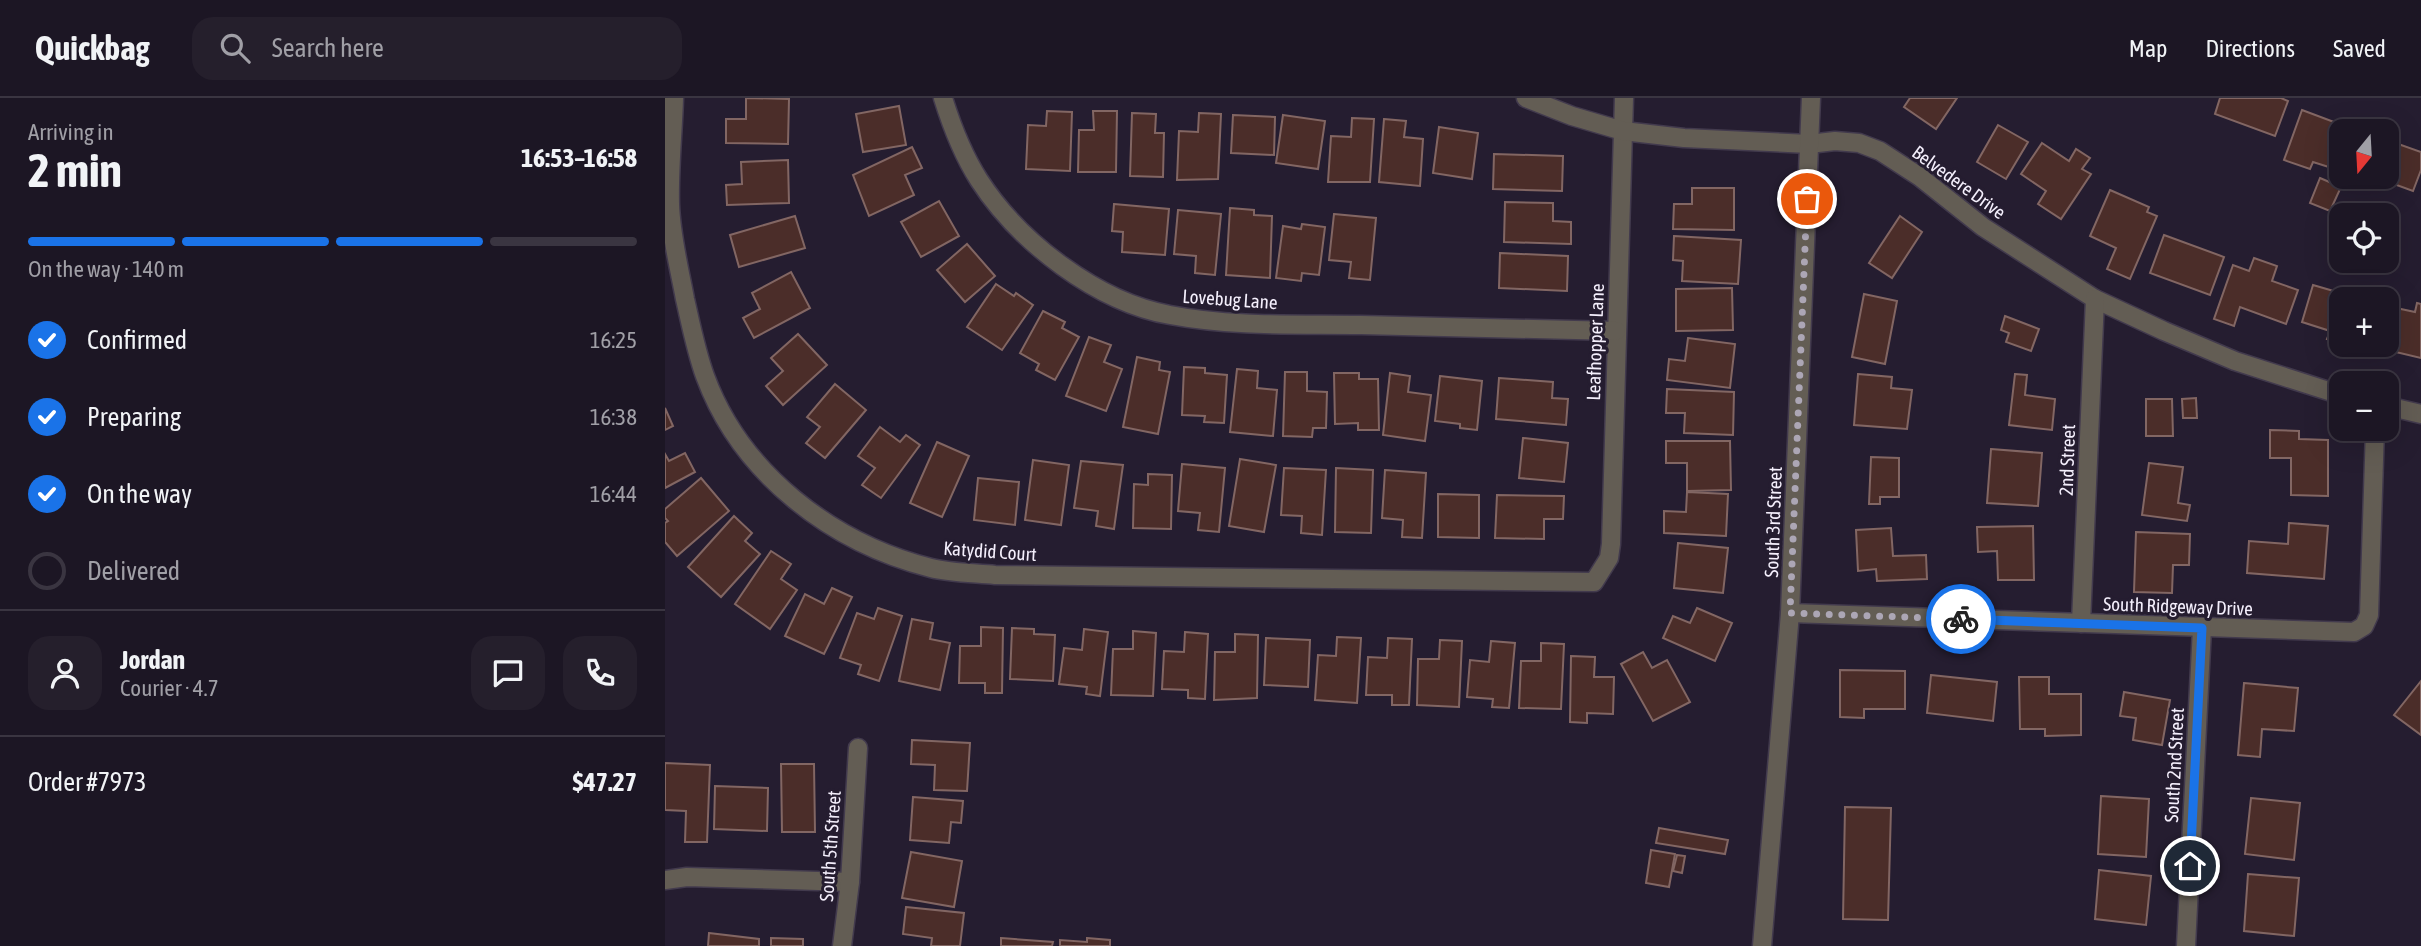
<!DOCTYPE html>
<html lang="en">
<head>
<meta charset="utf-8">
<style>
  :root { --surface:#1c1624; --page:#251f2c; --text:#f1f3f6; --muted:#a09fa6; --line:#3a3541; --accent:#1a73e8 }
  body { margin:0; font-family:"Asap Condensed",sans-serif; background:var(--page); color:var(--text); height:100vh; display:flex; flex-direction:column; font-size:26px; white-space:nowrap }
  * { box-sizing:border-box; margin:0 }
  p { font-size:23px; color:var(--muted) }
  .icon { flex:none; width:38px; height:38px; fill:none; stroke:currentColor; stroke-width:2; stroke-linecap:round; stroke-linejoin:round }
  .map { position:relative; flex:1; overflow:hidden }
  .drawer { display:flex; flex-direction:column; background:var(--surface); width:665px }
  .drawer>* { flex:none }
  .needle { width:46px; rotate:198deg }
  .fabs { position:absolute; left:1664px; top:21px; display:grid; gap:14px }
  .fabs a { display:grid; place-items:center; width:70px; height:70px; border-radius:14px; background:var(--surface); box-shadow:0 7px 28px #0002,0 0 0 2px var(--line); font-size:35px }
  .pin { position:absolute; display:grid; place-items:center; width:60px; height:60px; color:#fff; margin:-30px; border:4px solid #fff; border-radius:50%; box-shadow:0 2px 7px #0007 }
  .courier { position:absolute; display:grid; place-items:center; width:70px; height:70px; margin:-35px; border:5px solid #1a73e8; border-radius:50%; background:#fff; color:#222; box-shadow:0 2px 9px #0007 }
  .overview em { font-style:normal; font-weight:700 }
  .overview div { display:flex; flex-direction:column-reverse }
  .overview { display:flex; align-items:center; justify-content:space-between; height:119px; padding:0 28px }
  h1 { font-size:46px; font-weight:700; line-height:52px }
  .bar { display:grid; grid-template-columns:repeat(4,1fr); gap:10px 7px; align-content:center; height:84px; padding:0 28px }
  .bar i { height:9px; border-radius:5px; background:var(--line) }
  .bar .current { background:var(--accent) }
  .bar p { grid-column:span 4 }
  .line { display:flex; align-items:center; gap:18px; padding:0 28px; border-top:2px solid var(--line) }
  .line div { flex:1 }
  .round { display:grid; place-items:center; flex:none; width:74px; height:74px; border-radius:21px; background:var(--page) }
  ol { padding:0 28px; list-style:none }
  li { display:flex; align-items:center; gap:21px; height:77px }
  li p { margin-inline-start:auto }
  li .icon { padding:7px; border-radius:50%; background:var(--accent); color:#fff; stroke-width:4 }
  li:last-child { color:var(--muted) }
  li i { width:38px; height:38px; border:4px solid var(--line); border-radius:50% }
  header { display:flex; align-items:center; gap:42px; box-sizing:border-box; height:98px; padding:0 35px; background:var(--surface); border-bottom:2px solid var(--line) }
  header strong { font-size:33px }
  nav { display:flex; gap:38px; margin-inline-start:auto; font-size:24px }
  .search { width:490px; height:63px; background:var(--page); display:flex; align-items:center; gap:18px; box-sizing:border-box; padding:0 24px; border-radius:21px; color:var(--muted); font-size:26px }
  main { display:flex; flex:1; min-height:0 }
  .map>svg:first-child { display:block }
  .building { fill:#4b2d29; stroke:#826663; stroke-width:2 }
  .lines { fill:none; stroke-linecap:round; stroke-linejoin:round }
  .minor-casing { stroke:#423a4d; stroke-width:21 }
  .minor { stroke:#635d54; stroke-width:18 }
  .done { stroke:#aca6b5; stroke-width:7; stroke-dasharray:0 12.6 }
  .route { stroke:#1a73e8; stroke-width:9 }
  .labels { text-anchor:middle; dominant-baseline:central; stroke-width:6; stroke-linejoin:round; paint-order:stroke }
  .street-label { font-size:19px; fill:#f4effc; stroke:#251d30 }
</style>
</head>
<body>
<header>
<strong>Quickbag</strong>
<div class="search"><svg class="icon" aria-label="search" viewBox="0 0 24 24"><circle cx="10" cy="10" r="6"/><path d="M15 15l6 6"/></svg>Search here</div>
<nav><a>Map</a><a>Directions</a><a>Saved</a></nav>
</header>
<main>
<section class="drawer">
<div class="overview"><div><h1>2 min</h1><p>Arriving in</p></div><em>16:53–16:58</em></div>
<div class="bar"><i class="current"></i><i class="current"></i><i class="current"></i><i></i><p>On the way · 140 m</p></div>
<ol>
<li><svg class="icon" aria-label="check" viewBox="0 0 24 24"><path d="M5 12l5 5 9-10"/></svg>Confirmed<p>16:25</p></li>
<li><svg class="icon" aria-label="check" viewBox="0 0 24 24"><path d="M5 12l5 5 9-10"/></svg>Preparing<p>16:38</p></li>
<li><svg class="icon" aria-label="check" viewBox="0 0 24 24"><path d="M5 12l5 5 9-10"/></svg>On the way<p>16:44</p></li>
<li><i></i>Delivered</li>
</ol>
<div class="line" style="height:126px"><a class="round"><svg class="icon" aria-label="person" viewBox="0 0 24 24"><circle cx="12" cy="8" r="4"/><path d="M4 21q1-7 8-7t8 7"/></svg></a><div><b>Jordan</b><p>Courier · 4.7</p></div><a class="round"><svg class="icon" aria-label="chat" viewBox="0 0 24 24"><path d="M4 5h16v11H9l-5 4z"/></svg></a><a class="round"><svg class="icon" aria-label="phone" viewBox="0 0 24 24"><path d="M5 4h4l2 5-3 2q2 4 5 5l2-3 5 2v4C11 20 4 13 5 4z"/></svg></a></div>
<div class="line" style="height:91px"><div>Order #7973</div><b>$47.27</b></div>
</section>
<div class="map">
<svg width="1756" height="848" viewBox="0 0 1756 848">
  <rect width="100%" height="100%" fill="#251d30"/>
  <g class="building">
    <polygon points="81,0 124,1 123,46 61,45 61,21 81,21"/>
    <polygon points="1245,0 1292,0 1271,31 1239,9"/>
    <polygon points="1555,0 1616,0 1623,3 1610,38 1550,16"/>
    <polygon points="234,8 241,47 198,54 191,16"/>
    <polygon points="1637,12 1685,30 1683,33 1676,33 1676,53 1670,71 1648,64 1645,71 1619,62"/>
    <polygon points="382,13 407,14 405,73 361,71 363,27 381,28"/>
    <polygon points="428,13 452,13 451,74 413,74 414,32 429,32"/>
    <polygon points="467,15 491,16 490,35 499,35 498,79 465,78"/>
    <polygon points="534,15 556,16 553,81 512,82 514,33 533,34"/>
    <polygon points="568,17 610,19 609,57 566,55"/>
    <polygon points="618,17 660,23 653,71 611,65"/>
    <polygon points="687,20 709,21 705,84 663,84 666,38 686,39"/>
    <polygon points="719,21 741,23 739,39 758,41 755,88 714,84"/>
    <polygon points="1333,27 1363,44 1341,81 1312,64"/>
    <polygon points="774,29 813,35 807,81 768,75"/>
    <polygon points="1722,42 1756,54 1756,72 1748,93 1718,82 1714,90 1690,82 1691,79 1722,79"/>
    <polygon points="1377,45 1404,63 1411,51 1425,60 1417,71 1426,76 1396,121 1373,106 1381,93 1356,76"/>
    <polygon points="247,49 257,70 240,77 249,97 204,118 188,77"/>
    <polygon points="829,56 898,58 897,93 828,91"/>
    <polygon points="123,62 124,105 62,107 61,87 77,86 76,64"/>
    <polygon points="1655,80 1676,89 1665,113 1645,105"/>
    <polygon points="1027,90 1069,90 1069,132 1008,131 1009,106 1027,106"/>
    <polygon points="1445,92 1484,109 1482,114 1492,118 1465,181 1442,171 1451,150 1425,138"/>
    <polygon points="274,103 294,138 256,159 236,124"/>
    <polygon points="840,104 888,105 888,123 906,124 906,146 839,144"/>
    <polygon points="449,106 504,111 500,157 457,154 458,134 447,133"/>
    <polygon points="565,110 589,112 589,117 607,118 605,180 561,177"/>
    <polygon points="513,112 556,116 550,177 530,175 531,158 509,156"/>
    <polygon points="669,116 711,120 705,182 684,180 686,164 664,162"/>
    <polygon points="130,118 140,150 74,169 65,137"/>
    <polygon points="1235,118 1257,134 1227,180 1204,165"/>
    <polygon points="637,126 660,129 654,177 637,175 636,183 611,180 618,128 636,131"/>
    <polygon points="1499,137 1559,159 1545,197 1485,175"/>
    <polygon points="1009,138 1076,142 1073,186 1017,183 1018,163 1008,162"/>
    <polygon points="302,146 330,178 300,204 272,172"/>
    <polygon points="835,155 903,158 902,193 834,190"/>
    <polygon points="1589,160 1612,168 1607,183 1633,192 1621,226 1575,209 1569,228 1549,221 1568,167 1584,173"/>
    <polygon points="126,174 145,210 89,240 78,220 95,211 87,195"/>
    <polygon points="331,186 349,198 351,195 368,207 337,252 302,229"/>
    <polygon points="1648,187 1696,201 1676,201 1676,245 1662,241 1665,233 1637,224"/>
    <polygon points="1067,190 1068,232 1011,233 1011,191"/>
    <polygon points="1199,196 1232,203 1220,266 1187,259"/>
    <polygon points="1752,205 1756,206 1756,260 1710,249 1711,247 1722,247 1722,208 1750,214"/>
    <polygon points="378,213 400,224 397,230 414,239 390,282 371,272 374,266 355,255"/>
    <polygon points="1340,218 1374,231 1366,253 1341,244 1344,235 1336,232"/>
    <polygon points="133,236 162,267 118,307 101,288 118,273 106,260"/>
    <polygon points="424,239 446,247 439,264 457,271 441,313 401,298"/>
    <polygon points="1023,240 1070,246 1065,290 1002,282 1004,261 1020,263"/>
    <polygon points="472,259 495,264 494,272 505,274 493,336 458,329"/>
    <polygon points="519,269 540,270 540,275 562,277 559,325 539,324 540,318 517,317"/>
    <polygon points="572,271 593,273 592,290 612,292 608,338 565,334"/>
    <polygon points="620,274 642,274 642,293 662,294 661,330 648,330 647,339 618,338"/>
    <polygon points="669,275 694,275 694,281 713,281 714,332 693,332 693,325 670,326"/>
    <polygon points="725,275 745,278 743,294 766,297 760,343 718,337"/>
    <polygon points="1193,276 1227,279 1226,290 1247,292 1242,331 1189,327"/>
    <polygon points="1350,276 1362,277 1360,297 1390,301 1387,332 1344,327"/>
    <polygon points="775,278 817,283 812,332 795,330 795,326 770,323"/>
    <polygon points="834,280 888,284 887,300 903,301 901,327 831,321"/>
    <polygon points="170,286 201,312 160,360 141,345 155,329 142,319"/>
    <polygon points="1002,291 1069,294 1068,337 1019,335 1020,315 1001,315"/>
    <polygon points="1531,300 1532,320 1518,320 1517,301"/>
    <polygon points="1481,301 1507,301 1508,338 1481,338"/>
    <polygon points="0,310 8,328 0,332"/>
    <polygon points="215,329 235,344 241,337 255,347 216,400 197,387 210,370 193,358"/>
    <polygon points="1605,332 1634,333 1634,341 1663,342 1663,398 1626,397 1626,360 1605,360"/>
    <polygon points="858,340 903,345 899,384 854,380"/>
    <polygon points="1001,343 1065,343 1066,392 1022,393 1022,365 1001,365"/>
    <polygon points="272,344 304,358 277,419 245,405"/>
    <polygon points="1326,351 1377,355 1373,408 1322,405"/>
    <polygon points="20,355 30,374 0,390 0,356 4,363"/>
    <polygon points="1206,359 1234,360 1234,399 1215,399 1215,406 1204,406"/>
    <polygon points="575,361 611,367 599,434 564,428"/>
    <polygon points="368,362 404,367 396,427 360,422"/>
    <polygon points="416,363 458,367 449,431 431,428 433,413 409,410"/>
    <polygon points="1484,365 1518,369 1513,405 1525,407 1522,423 1477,417"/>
    <polygon points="517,366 560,370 554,434 533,432 535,415 513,413"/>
    <polygon points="619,370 661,372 657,437 636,435 637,418 616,417"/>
    <polygon points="671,370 708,372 706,435 670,434"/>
    <polygon points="720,372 761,375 757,440 737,439 738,422 717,420"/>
    <polygon points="483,376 507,377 506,431 468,430 469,386 483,387"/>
    <polygon points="36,380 64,413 12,458 0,444 0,425 3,423 0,420 0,411"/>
    <polygon points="313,380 354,384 350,427 309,422"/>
    <polygon points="1022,394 1063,396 1061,438 999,435 999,413 1021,414"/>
    <polygon points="773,396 814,397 814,440 773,439"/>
    <polygon points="832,397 899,398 898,421 879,421 879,441 830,440"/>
    <polygon points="69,418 87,435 80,443 95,456 56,499 23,469"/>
    <polygon points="1624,425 1663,428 1659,481 1582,475 1584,443 1623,446"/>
    <polygon points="1368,428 1369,482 1333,482 1332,453 1313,454 1312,429"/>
    <polygon points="1226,430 1228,458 1261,457 1262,481 1212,483 1211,471 1193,473 1191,432"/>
    <polygon points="1471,434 1525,436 1524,467 1508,467 1507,495 1469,494"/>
    <polygon points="1013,445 1063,450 1058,495 1009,490"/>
    <polygon points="106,453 126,466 116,481 132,492 105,531 70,506"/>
    <polygon points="167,490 187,499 159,556 120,538 140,496 159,506"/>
    <polygon points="213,510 237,518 214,583 193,576 196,567 175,560 192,515 209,521"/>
    <polygon points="1032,510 1067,525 1050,563 998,540 1008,518 1025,525"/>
    <polygon points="247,521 268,525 265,541 285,545 275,592 234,583"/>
    <polygon points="316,529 338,530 337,595 320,595 320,585 294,585 295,548 316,548"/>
    <polygon points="347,530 369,531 369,536 390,537 388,583 345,581"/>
    <polygon points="419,531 443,534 435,598 421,596 422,589 394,586 399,550 417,552"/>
    <polygon points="468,533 491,535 488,598 446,597 448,551 468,551"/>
    <polygon points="520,534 543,536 540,601 523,600 523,592 497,591 499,553 519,554"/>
    <polygon points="570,536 593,537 592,600 549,602 550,554 570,554"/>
    <polygon points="672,539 696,540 692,605 650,602 653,557 671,558"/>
    <polygon points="601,540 645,542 643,589 599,587"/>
    <polygon points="723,540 747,541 744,607 727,607 727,597 701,597 703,559 722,560"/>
    <polygon points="775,542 797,543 794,609 752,607 753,561 774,561"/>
    <polygon points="826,543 850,545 844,610 827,609 828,601 802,599 805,562 824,564"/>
    <polygon points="876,545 899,546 896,611 854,610 856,563 876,563"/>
    <polygon points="978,554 987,570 1002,562 1025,604 988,623 956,566"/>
    <polygon points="906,558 930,559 929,579 949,579 948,616 922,615 922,625 905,624"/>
    <polygon points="1175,572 1240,573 1240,611 1199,611 1199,620 1175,619"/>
    <polygon points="1266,577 1332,584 1328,623 1262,615"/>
    <polygon points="1354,579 1384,579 1384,596 1416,596 1416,637 1380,638 1380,631 1355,631"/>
    <polygon points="1756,583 1756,637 1729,617"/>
    <polygon points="1579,585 1633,590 1629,633 1597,631 1595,659 1573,657"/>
    <polygon points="1459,594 1505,602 1497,647 1468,642 1471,620 1455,618"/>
    <polygon points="247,642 305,645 302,693 269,692 270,667 246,666"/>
    <polygon points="0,665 45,667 42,744 20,744 21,713 0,712"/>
    <polygon points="116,666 149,666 150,734 117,734"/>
    <polygon points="50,688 103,690 102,733 49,731"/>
    <polygon points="1436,698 1484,701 1481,759 1433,756"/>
    <polygon points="248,699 298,703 296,725 286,724 284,745 245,742"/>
    <polygon points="1586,700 1635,705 1629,762 1580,756"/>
    <polygon points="1180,709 1226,710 1223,822 1178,821"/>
    <polygon points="994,730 1063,742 1060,756 991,745"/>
    <polygon points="986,752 1010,756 1004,789 981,785"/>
    <polygon points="246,754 297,763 289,809 237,800"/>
    <polygon points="1012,757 1020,758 1017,775 1008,773"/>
    <polygon points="1434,772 1486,778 1481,827 1430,821"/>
    <polygon points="1583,776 1634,780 1629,838 1579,833"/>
    <polygon points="241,809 299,815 295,848 266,848 267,840 238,836"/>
    <polygon points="44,835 94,841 94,848 43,848"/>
    <polygon points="106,840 138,841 138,848 106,848"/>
    <polygon points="336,840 388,844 387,848 336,848"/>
    <polygon points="422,840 445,842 445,848 395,848 395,842 422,844"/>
  </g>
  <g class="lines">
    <defs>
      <g id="minor">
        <path d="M9,0C8,35 4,71 5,106C6,138 14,169 20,201C26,227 31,253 40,278C76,376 167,445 266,470C286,475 309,475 330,477L929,484L944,460L946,446L959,0"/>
        <path d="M278,0C287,29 298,57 314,82C354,144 432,204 505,217C568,229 633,226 696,227C781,229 866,231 951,233"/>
        <polyline points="861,0 907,18 958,33 1019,40 1144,46 1170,43 1194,45 1215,53 1255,79 1318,129 1430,201 1499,233 1570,263 1676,297"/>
        <polyline points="1722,308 1756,316"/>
        <polyline points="1125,515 1689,534 1699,528 1704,517 1710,331"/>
        <polyline points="1416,525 1430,201"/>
        <polyline points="0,782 22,779 185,784"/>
        <polyline points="177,848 185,784 193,650"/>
        <polyline points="1097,848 1125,515 1146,0"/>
        <polyline points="1521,848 1537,530"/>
      </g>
    </defs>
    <use href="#minor" class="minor-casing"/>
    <use href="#minor" class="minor"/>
  </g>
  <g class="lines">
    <polyline class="done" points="1142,101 1125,515 1296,521"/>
    <polyline class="route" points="1296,521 1537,530 1525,768"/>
  </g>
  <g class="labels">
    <g class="street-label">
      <text transform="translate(1294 84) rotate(36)">Belvedere Drive</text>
      <text transform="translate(565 201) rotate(4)">Lovebug Lane</text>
      <text transform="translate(930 244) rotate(-88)">Leafhopper Lane</text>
      <text transform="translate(1402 362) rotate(-88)">2nd Street</text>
      <text transform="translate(1108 424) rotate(-88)">South 3rd Street</text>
      <text transform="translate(325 453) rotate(4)">Katydid Court</text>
      <text transform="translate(1513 508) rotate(2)">South Ridgeway Drive</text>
      <text transform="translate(1509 667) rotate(-87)">South 2nd Street</text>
      <text transform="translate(165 748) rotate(-86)">South 5th Street</text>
    </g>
  </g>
</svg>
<div class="fabs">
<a><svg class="needle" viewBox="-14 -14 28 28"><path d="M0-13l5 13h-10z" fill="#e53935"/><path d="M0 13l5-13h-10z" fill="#a09fa6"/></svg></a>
<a><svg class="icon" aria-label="locate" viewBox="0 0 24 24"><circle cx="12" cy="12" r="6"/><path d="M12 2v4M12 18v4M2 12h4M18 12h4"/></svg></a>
<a>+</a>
<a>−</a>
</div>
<div class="pin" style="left:1142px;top:101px;background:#ea580c"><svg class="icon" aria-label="bag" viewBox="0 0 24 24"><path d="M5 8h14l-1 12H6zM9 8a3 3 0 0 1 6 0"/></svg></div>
<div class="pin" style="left:1525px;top:768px;background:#1f2937"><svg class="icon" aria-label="home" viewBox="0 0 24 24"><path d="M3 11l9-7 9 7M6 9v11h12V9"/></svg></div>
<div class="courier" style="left:1296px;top:521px"><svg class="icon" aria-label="bike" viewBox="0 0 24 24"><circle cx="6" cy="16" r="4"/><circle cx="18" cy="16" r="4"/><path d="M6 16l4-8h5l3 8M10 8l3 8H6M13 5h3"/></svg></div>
</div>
</main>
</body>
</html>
